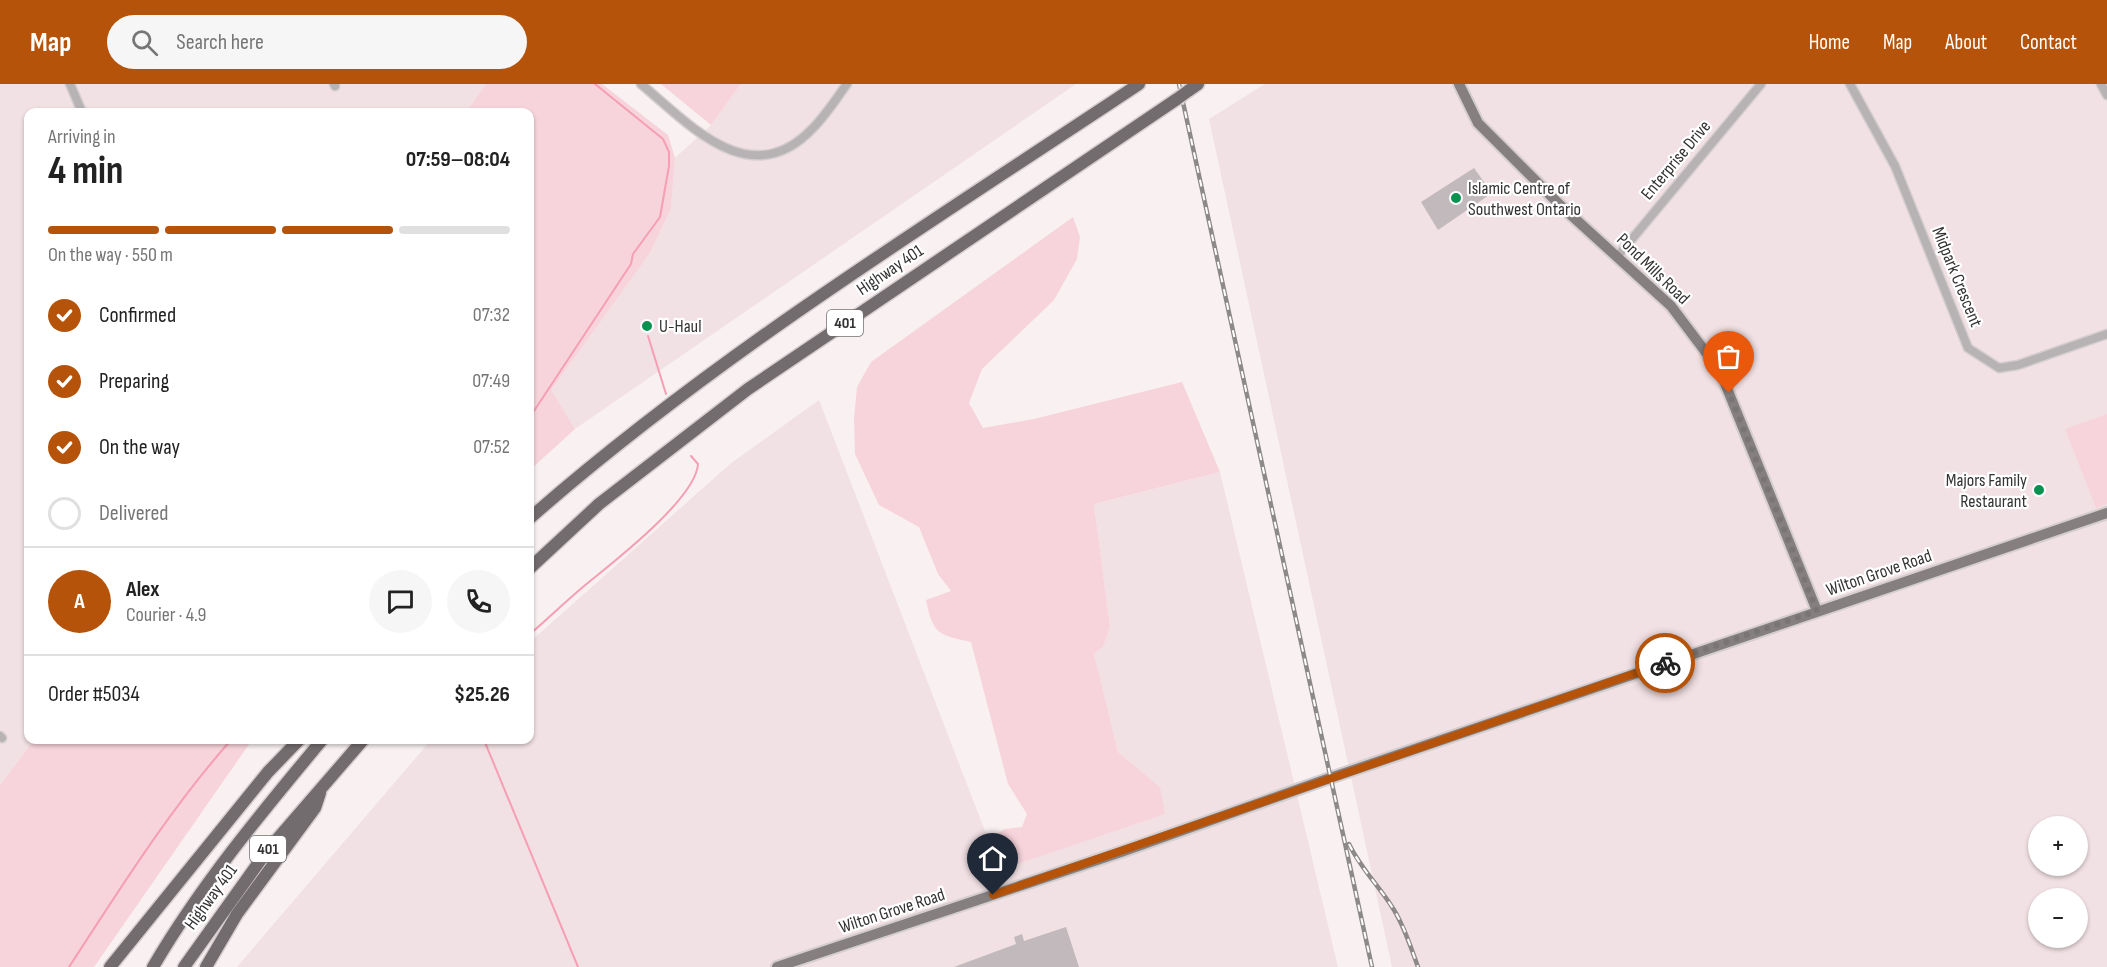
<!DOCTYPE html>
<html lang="en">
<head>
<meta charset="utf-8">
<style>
  :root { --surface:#fff; --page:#f6f6f6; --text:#222; --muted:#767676; --line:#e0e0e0; --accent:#b45309 }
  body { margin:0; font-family:"Sofia Sans Condensed",sans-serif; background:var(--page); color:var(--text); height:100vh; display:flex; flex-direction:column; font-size:22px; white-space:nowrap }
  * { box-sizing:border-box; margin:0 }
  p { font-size:20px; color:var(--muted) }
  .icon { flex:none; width:33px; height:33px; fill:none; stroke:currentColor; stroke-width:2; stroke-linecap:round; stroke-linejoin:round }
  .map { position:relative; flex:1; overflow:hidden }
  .side { position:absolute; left:24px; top:24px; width:510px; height:636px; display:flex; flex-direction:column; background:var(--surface); border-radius:12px; box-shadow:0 2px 4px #0004 }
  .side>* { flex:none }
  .tools { position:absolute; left:2028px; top:732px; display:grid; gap:12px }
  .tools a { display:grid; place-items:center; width:60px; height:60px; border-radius:50%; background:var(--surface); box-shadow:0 2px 4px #0004; font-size:30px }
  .pin { position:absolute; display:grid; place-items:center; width:51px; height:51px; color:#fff; margin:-62px -26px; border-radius:50% 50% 50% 0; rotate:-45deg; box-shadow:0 0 6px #0007 }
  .pin .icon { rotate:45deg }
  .courier { position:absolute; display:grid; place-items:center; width:60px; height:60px; margin:-30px; border:4px solid #b45309; border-radius:50%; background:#fff; color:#222; box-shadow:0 2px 8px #0007 }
  .headline em { font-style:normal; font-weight:700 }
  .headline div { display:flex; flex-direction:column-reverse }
  .headline { display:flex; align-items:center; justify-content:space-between; height:102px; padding:0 24px }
  h1 { font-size:39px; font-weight:700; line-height:45px }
  .bar { display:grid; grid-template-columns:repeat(4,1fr); gap:9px 6px; align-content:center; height:72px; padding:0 24px }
  .bar i { height:8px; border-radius:4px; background:var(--line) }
  .bar .current { background:var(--accent) }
  .bar p { grid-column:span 4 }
  .line { display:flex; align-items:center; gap:15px; padding:0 24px; border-top:2px solid var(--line) }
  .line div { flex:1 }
  .round { display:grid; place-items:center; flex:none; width:63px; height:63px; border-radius:32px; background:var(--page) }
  ol { padding:0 24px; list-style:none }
  li { display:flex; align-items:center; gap:18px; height:66px }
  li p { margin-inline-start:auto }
  li .icon { padding:6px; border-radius:50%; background:var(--accent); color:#fff; stroke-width:4 }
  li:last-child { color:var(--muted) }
  li i { width:33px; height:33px; border:3px solid var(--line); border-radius:50% }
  header { display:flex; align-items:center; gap:36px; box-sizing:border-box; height:84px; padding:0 30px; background:var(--accent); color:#fff }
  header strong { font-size:28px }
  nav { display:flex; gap:33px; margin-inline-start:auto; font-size:21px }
  .search { width:420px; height:54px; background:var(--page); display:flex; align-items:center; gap:15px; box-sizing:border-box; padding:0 21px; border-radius:33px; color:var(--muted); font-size:22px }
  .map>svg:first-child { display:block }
  .built { fill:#f2e1e4; fill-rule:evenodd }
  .green { fill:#f7d4db }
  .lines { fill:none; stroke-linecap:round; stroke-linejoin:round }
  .stream { stroke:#f69eb3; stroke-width:2 }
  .building { fill:#c1b9bb }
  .minor-casing { stroke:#d5cecf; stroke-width:11 }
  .major-casing { stroke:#d5cecf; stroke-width:14 }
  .highway-casing { stroke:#d5cecf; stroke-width:15 }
  .minor { stroke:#b7b3b4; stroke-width:8 }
  .major { stroke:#857f80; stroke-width:10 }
  .highway { stroke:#736c6e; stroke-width:12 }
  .rail-casing { stroke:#8e8989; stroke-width:4.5 }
  .rail { stroke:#fff; stroke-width:2; stroke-dasharray:7; stroke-linecap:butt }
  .highway-bridge-casing { stroke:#d5cecf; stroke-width:15; stroke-linecap:butt }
  .highway-bridge { stroke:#736c6e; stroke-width:12 }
  .done { stroke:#797475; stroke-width:6; stroke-dasharray:0 10.8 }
  .route { stroke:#b45309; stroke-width:8 }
  .poi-dot { fill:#079251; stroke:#fff; stroke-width:2 }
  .labels { text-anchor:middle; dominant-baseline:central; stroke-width:4.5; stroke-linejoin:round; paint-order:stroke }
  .shield { fill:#fff; stroke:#717070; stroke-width:1.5 }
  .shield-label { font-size:16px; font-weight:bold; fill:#343232 }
  .street-label { font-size:18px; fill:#343232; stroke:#fff }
  .poi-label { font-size:18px; fill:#343232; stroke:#fff; text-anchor:start }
</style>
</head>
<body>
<header>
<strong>Map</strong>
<div class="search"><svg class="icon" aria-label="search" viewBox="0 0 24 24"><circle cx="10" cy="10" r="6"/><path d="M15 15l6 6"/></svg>Search here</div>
<nav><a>Home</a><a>Map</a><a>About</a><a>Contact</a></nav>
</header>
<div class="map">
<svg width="2107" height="883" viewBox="0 0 2107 883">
  <rect width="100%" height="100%" fill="#f8f0f1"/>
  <g class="built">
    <polygon points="0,0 486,0 466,28 28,28 28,656 34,656 0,701"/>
    <polygon points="741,0 1076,0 575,345 550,306 650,169 671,125 675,74 711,41"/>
    <path d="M1265,0H2107V883H1392L1209,35ZM2038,742H2078V782H2038ZM2038,814H2078V854H2038Z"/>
    <polygon points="819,316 1000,786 1160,703 1118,668 1099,592 1094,570 1103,563 1110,543 1094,420 1220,388 1338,883 237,883 431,656 530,656 530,558 730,380"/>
  </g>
  <g class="green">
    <polygon points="486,0 602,0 668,51 675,74 671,125 650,169 551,306 575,345 530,386 530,28 466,28"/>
    <polygon points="661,0 741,0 711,41"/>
    <path d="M1073,133L1080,153L1077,175L1054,216L982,285L969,319L983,344L1034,335L1182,298L1220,388L1094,420L1110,543L1103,563L1094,570L1118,668L1160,703L1165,730L1000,786L993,752L1005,745L1022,743L1027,730L1008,700L971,558C938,551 933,550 926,516L951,507L938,490L919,443L879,421L855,370L854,335L857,303L871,278Z"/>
    <polygon points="2107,330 2107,420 2096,424 2065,345"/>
    <polygon points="34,656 252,656 94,883 0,883 0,701"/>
  </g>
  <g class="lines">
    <g class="stream">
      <polyline points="648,252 666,310"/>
      <polyline points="530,333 631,180 633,170 660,133 669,82 669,68 663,55 595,0"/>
      <path d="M530,550C550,533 569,514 589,498C616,476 696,414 698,380L691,372"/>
      <polyline points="484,656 578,883"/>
      <path d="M69,883C120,805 169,726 231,656"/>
    </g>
  </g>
  <g class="building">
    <polygon points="1474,84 1492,109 1438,146 1421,118"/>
    <polygon points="1066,843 1079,883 954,883 1016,860 1014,853 1022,850 1024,857"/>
  </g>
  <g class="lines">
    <defs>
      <g id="minor">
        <polyline points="70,0 82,28"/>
        <polyline points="334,0 335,2"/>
        <path d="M641,0C690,41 751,110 813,44C826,31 836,15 847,0"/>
        <polyline points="1850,0 1895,82 1968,264 1999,284 2018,281 2107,250"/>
        <polyline points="2101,0 2107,11"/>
        <polyline points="1617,173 1761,0"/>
        <polyline points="0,652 2,654"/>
      </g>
      <g id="major">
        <polyline points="1459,0 1478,39 1560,121 1671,222 1720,287 1817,527"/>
        <polyline points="777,883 1124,767 1330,694 2107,429"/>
      </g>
      <g id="highway">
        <polyline points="1188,7 1198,0"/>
        <path d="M530,434C717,270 932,138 1139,0"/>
        <polyline points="530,484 599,420 748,305 1177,15"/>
        <polyline points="110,883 268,688 299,656"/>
        <path d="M153,883C201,801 262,728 322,656"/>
        <polyline points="184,883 267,767 363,656"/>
        <polyline points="206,883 237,830 315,724 320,709"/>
      </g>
    </defs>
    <use href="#minor" class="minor-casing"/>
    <use href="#major" class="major-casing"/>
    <use href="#highway" class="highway-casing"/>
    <use href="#minor" class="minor"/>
    <use href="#major" class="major"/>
    <use href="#highway" class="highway"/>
    <defs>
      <g id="rail">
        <polyline points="1179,0 1372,883"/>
        <path d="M1349,760C1361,785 1380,803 1394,826C1405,844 1411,864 1418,883"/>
      </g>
    </defs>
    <use href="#rail" class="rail-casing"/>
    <use href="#rail" class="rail"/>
    <defs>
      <polyline id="highway-bridge" points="1177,15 1188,7"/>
    </defs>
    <use href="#highway-bridge" class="highway-bridge-casing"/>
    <use href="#highway-bridge" class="highway-bridge"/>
  </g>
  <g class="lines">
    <polyline class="done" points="1665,579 1817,527 1729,309"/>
    <polyline class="route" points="993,811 1665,579"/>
  </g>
  <g class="poi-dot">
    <circle cx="1456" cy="114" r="6"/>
    <circle cx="647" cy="242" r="6"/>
    <circle cx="2039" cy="406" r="6"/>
  </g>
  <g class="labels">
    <g class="shield">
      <rect x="827" y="226" width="36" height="26" rx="4.5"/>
      <rect x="250" y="752" width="36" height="26" rx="4.5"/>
    </g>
    <g class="shield-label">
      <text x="845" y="239">401</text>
      <text x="268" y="765">401</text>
    </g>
    <g class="street-label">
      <text transform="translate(1676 76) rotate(-50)">Enterprise Drive</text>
      <text transform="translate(1653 185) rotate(44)">Pond Mills Road</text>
      <text transform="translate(890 186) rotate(-34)">Highway 401</text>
      <text transform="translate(1957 193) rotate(68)">Midpark Crescent</text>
      <text transform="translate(1879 489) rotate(-19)">Wilton Grove Road</text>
      <text transform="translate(211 813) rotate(-54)">Highway 401</text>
      <text transform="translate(892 827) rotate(-18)">Wilton Grove Road</text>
    </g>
    <g class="poi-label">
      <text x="1468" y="104">Islamic Centre of<tspan x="1468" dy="21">Southwest Ontario</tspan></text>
      <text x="659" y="242">U-Haul</text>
      <text x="2027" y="396" text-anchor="end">Majors Family<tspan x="2027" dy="21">Restaurant</tspan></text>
    </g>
  </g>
</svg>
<div class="tools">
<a>+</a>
<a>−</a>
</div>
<div class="pin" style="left:1729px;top:309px;background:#ea580c"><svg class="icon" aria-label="bag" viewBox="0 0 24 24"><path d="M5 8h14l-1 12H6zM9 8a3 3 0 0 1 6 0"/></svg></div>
<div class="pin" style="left:993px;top:811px;background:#1f2937"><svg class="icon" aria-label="home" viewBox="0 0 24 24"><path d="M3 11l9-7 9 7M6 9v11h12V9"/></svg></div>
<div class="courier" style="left:1665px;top:579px"><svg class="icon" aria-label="bike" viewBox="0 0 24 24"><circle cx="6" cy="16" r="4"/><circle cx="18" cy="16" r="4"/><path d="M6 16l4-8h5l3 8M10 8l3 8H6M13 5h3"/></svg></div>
<section class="side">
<div class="headline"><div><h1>4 min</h1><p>Arriving in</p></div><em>07:59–08:04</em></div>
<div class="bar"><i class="current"></i><i class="current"></i><i class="current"></i><i></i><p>On the way · 550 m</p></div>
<ol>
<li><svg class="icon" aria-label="check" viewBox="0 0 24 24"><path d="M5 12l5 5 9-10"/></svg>Confirmed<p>07:32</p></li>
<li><svg class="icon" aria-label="check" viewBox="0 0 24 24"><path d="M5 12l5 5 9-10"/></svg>Preparing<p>07:49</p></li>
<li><svg class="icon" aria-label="check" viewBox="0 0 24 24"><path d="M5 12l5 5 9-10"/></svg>On the way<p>07:52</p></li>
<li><i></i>Delivered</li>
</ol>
<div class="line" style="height:108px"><b class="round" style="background:var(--accent);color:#fff">A</b><div><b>Alex</b><p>Courier · 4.9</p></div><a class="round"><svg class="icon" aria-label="chat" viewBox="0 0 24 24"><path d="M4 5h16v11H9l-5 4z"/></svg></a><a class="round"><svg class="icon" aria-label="phone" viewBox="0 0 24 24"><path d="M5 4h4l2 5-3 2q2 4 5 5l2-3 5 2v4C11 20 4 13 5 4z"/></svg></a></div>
<div class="line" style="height:78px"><div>Order #5034</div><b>$25.26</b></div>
</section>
</div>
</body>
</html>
